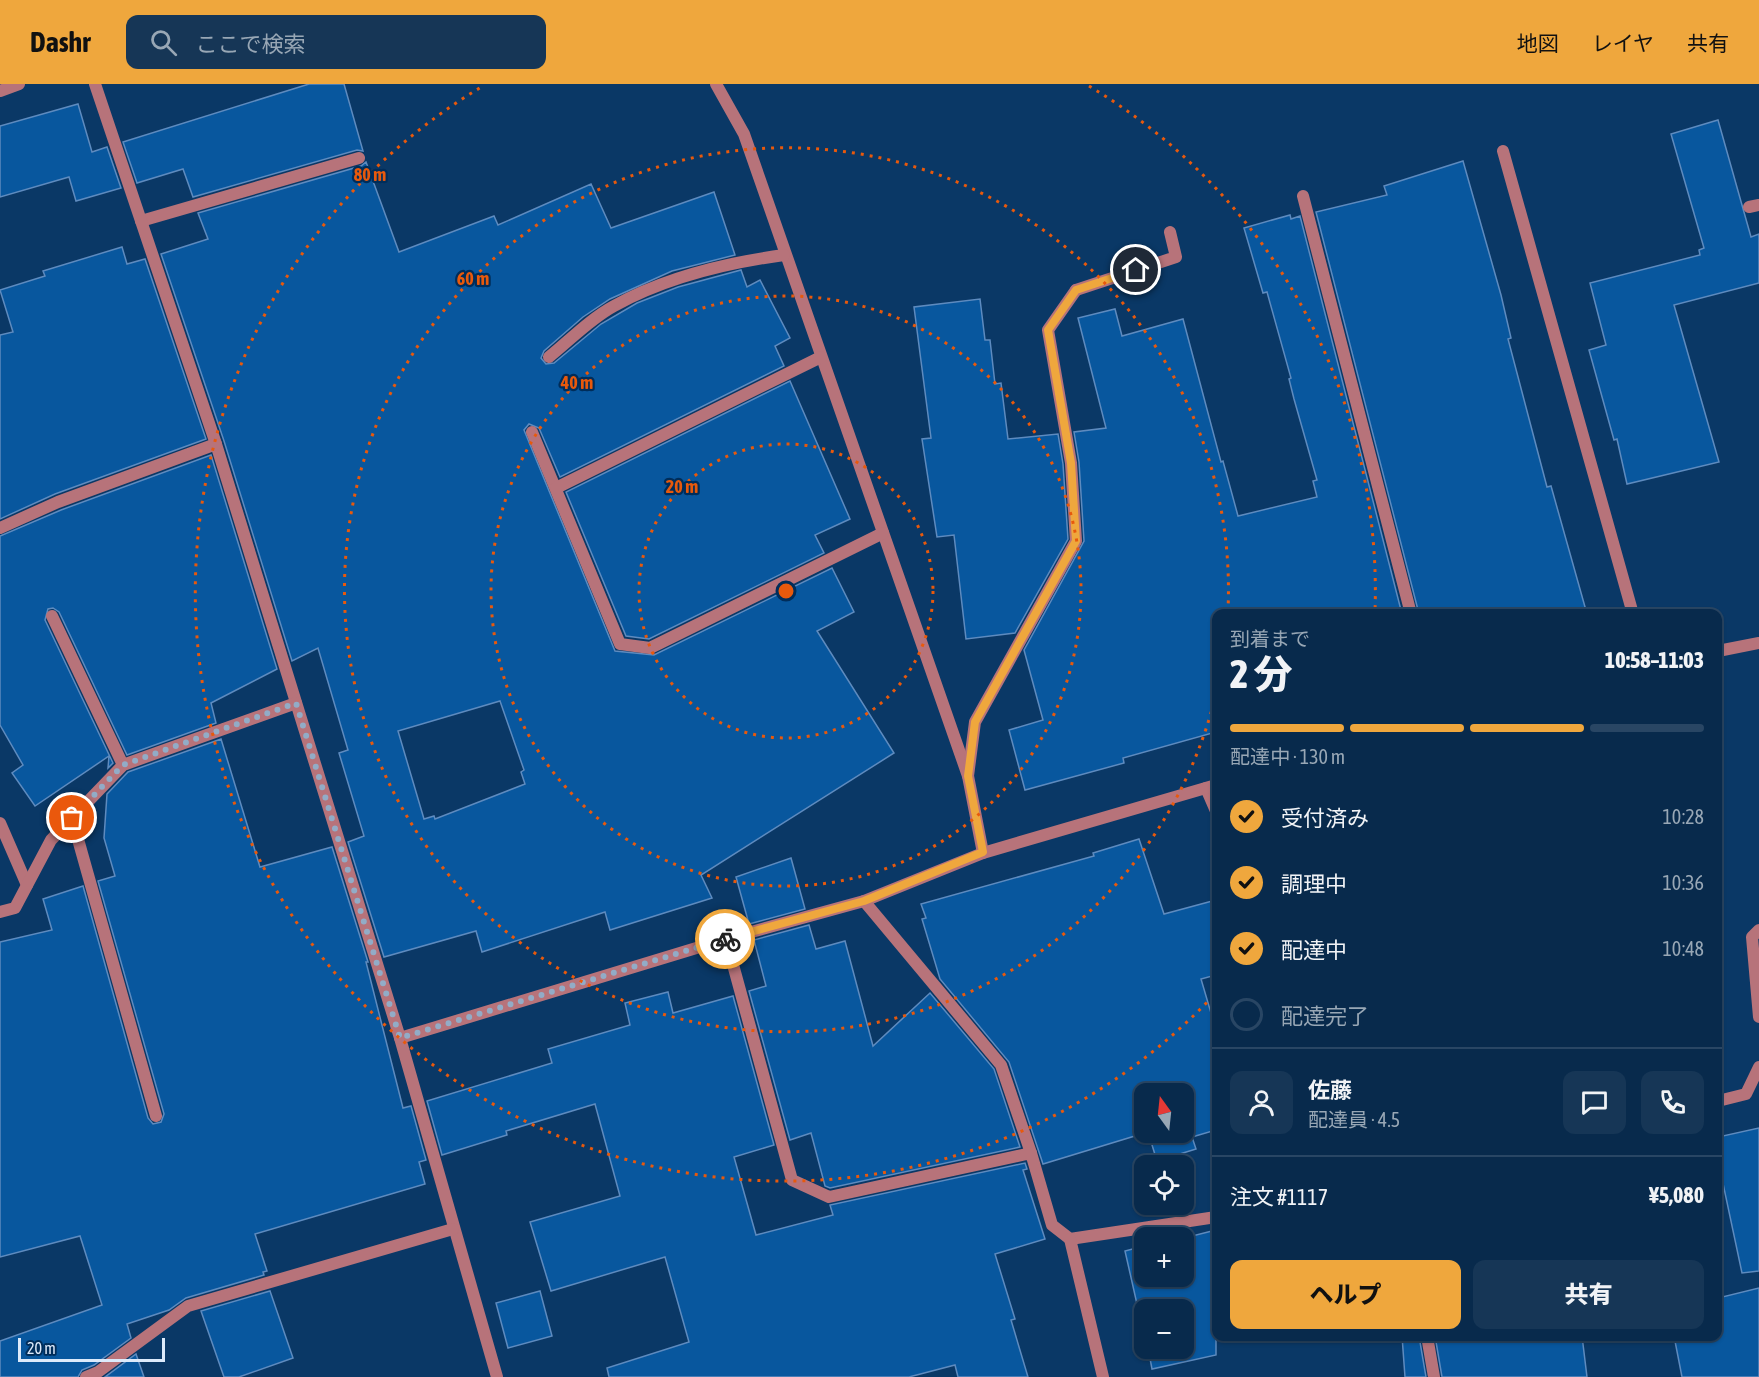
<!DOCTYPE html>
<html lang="ja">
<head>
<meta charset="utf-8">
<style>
  :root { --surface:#082a4c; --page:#163656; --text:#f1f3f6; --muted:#98a7b5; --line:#294664; --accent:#efa73d }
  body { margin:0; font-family:"Asap Condensed","Noto Sans JP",sans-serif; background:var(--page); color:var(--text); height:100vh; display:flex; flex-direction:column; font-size:22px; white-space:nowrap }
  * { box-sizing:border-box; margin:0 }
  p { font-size:20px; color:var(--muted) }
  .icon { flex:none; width:33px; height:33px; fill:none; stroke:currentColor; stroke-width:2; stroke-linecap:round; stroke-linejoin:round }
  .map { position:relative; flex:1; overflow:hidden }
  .side { position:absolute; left:1212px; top:525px; width:510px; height:732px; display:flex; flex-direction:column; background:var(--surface); border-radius:12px; box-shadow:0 2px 4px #0004,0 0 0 2px var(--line) }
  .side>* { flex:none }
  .needle { width:39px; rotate:345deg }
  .buttons { position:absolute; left:1134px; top:999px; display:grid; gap:12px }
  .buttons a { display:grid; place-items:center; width:60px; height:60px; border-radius:12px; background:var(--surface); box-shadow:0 2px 4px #0004,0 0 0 2px var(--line); font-size:30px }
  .scale { position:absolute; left:18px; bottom:15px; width:147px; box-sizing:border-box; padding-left:6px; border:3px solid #dceafb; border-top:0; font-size:16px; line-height:21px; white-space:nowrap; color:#dceafb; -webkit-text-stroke:4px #002d5a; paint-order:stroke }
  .pin { position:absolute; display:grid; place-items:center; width:51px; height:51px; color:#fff; margin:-26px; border:3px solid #fff; border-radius:50%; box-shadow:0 2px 6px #0007 }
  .courier { position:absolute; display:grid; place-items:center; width:60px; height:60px; margin:-30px; border:4px solid #efa73d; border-radius:50%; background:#fff; color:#222; box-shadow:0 2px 8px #0007 }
  .headline em { font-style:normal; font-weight:800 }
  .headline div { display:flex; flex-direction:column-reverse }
  .headline { display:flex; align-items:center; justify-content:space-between; height:102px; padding:0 18px }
  h1 { font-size:39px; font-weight:800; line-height:45px }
  .bar { display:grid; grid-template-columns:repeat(4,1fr); gap:9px 6px; align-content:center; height:72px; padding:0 18px }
  .bar i { height:8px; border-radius:4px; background:var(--line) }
  .bar .current { background:var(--accent) }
  .bar p { grid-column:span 4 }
  .line { display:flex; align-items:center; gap:15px; padding:0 18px; border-top:2px solid var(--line) }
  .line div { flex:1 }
  .round { display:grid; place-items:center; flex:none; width:63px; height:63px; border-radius:12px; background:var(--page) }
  ol { padding:0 18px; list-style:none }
  li { display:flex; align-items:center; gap:18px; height:66px }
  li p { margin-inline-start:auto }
  li .icon { padding:6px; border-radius:50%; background:var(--accent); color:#111; stroke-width:4 }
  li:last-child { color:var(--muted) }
  li i { width:33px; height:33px; border:3px solid var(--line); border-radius:50% }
  .button { display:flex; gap:12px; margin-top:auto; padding:12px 18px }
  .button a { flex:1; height:69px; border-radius:12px; background:var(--accent); color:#111; font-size:24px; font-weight:800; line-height:69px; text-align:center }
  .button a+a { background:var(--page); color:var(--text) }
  header { display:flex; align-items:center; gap:36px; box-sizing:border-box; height:84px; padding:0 30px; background:var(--accent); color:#111 }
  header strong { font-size:28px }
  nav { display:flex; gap:33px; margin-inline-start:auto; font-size:21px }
  .search { width:420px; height:54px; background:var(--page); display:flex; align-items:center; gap:15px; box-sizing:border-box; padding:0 21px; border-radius:12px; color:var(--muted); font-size:22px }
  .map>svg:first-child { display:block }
  .building { fill:#08579e; stroke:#5e8bbf; stroke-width:1.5; fill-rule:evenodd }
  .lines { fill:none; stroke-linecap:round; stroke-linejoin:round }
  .service { stroke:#b7737a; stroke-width:12 }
  .minor { stroke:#b7737a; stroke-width:12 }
  .done { stroke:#92acc7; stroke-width:6; stroke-dasharray:0 10.8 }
  .route { stroke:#efa73d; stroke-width:8 }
  .ring { fill:none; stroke:#e8590c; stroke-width:3; stroke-dasharray:3 6 }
  .centre { fill:#e8590c; stroke:#002d5a; stroke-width:3 }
  .ring-label { font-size:18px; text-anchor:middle; font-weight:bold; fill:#e8590c; stroke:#002d5a; stroke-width:4.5; stroke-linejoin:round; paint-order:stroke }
</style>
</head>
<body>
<header>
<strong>Dashr</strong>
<div class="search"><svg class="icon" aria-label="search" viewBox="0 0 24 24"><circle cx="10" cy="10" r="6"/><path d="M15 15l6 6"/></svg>ここで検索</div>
<nav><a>地図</a><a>レイヤ</a><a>共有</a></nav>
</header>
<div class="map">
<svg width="1759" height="1293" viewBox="0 0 1759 1293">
  <rect width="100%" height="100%" fill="#0a3866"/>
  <g class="building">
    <polygon points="309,0 344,0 363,67 357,66 193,113 183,85 137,99 123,58"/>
    <polygon points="78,20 92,68 107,63 121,104 76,117 69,93 0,113 0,42"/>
    <polygon points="1718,36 1751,153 1759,150 1759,199 1674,221 1719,378 1627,400 1617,355 1614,356 1589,266 1606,261 1590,199 1700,171 1699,166 1704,164 1671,50"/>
    <polygon points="1463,77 1501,211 1511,254 1508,255 1547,403 1551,402 1587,530 1419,530 1316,128 1387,111 1384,102"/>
    <path d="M366,78L399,168L494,132L498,141L591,100L611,144L714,108L735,171L672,187L610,215L583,233L544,267L541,274L546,280L554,279L601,240L637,219L678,203L741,186L747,203L760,196L790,254L775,262L784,282L560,393L539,344L529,340L524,346L615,567L654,571L832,484L854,528L817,547L894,669L701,791L712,814L610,846L605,828L482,868L476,847L384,873L348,758L364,752L339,669L348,666L318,564L292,577L224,357L161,170L208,155L198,129L361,82ZM500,617L524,686L521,688L525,700L435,735L434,732L424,735L398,647Z"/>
    <polygon points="1290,131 1291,135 1300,132 1402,530 1216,530 1216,648 1123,674 1124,679 1025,706 1009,646 1043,636 1024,566 1084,457 1079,378 1074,348 1106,344 1078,234 1115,225 1122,252 1183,235 1221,378 1223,377 1238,432 1317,413 1313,397 1317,396 1294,315 1289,295 1291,294 1267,208 1263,209 1244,144"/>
    <polygon points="122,163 127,180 145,175 206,355 55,410 0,435 0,251 13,248 0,206 45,192 43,187"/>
    <polygon points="980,215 985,256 990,256 995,300 1001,299 1008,355 1058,350 1063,380 1068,455 1015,549 966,555 954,451 937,453 922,355 931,354 914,223"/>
    <polygon points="790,297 850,435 815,451 824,469 649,555 626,552 566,408"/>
    <polygon points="211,371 277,585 211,619 216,639 127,671 59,528 53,524 48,525 45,536 113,679 108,684 109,672 35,722 12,689 23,681 0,641 0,452 61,426"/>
    <polygon points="221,655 260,783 332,763 368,878 366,878 403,1024 411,1022 426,1076 419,1078 425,1100 255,1150 267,1187 263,1188 264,1191 186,1214 169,1226 127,1240 131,1254 94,1281 82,1286 78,1293 0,1293 0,1257 102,1221 80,1152 0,1173 0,858 52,846 43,815 83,802 148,1034 153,1040 161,1038 164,1030 98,797 115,792 104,754 107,710 128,688"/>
    <path d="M1139,755L1164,830L1216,816V891L1201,895L1216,946V1046L1192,1053L1196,1065L1157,1077L1148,1048L1043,1080L1009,978L940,895L922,835L926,834L921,820L1094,772L1093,769ZM1144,1010H1184V1048H1144Z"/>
    <polygon points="791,774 805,825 749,840 736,793"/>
    <polygon points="809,841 816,865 845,857 873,962 930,909 994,985 1020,1063 830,1104 825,1102 811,1049 790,1056 749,907 766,902 754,856"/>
    <polygon points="668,908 673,929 733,912 774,1061 734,1073 756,1151 833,1131 830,1121 1025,1079 1027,1085 1023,1086 1045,1155 995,1170 1015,1235 1011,1236 1028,1293 958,1293 955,1281 909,1293 609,1293 607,1284 689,1258 665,1173 551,1207 530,1138 620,1112 595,1020 506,1047 507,1051 442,1071 427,1017 552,979 548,965 630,941 625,919"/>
    <polygon points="1759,1044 1759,1187 1742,1189 1718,1076 1718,1053"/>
    <polygon points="1216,1146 1216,1271 1152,1285 1148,1264 1184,1264 1184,1226 1144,1226 1144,1251 1125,1167 1144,1162 1144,1192 1184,1192 1184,1154"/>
    <polygon points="1759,1204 1759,1293 1682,1293 1674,1252 1718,1252 1718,1214"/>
    <polygon points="270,1207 293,1274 239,1293 224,1293 201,1227"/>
    <polygon points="540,1207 552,1252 508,1264 496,1219"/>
    <polygon points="1402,1252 1419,1252 1426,1293 1405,1293"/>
    <polygon points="1435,1252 1582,1252 1587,1293 1442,1293"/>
    <polygon points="136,1270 144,1293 105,1293"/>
  </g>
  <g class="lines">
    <g class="service">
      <polyline points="1503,67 1633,530"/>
      <polyline points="1303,112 1411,530"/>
      <polyline points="1749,123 1759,121"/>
      <polyline points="141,137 359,74"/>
      <polyline points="1076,206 1176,173 1170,148"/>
      <polyline points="52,532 123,681"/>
      <polyline points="1206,704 1216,727"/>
      <polyline points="72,734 156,1032"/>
      <polyline points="0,739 27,801"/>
      <polyline points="864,817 1001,981 1031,1069"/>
    </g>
    <g class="minor">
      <polyline points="95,0 216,360 400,954 497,1293"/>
      <polyline points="716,0 744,50 968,692"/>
      <polyline points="0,7 19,0"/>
      <path d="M549,273C569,257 590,235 614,222C666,193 725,179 784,171"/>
      <polyline points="532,348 620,560 650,564 883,449"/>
      <polyline points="556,404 821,273"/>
      <polyline points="0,444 58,418 216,360"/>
      <polyline points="1718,567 1759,559"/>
      <polyline points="983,769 968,692 975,638 1076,457 1071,379 1048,246 1076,206"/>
      <polyline points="0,828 15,824 51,756 123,681 296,619"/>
      <polyline points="1759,846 1752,853 1759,933"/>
      <polyline points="726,855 864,817 983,769 1216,701"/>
      <polyline points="400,954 726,855 792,1096 829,1113 1031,1069 1052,1141 1070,1155 1216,1133"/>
      <polyline points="1718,1017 1746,1010 1759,983"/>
      <polyline points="1070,1155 1103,1293"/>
      <polyline points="1427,1252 1434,1293"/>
      <polyline points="86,1293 98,1288 188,1222 453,1145"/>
    </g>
  </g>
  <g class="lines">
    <polyline class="done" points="72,734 123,681 296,619 400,954 725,855"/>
    <polyline class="route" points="725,855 864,817 983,768 968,692 975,638 1076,457 1071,379 1048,246 1076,206 1136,186"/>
  </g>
  <g class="ring">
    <circle cx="786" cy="507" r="147"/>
    <circle cx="786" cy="507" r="295"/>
    <path d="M1216 610A442 442 0 1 1 1228 526"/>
    <path d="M1213 912A589 589 0 1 1 483 2M1089 2A589 589 0 0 1 1375 528"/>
  </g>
  <circle cx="786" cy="507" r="9" class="centre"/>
  <g class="ring-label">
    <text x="370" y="97">80 m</text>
    <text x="473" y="201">60 m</text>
    <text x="577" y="305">40 m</text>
    <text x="682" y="409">20 m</text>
  </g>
</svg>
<div class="buttons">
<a><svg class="needle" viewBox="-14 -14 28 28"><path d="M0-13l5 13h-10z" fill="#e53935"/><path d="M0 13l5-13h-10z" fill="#98a7b5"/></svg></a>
<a><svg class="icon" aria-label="locate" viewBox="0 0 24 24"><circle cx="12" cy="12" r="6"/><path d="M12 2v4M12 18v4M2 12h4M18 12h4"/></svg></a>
<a>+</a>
<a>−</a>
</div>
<div class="scale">20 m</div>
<div class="pin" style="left:72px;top:734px;background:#ea580c"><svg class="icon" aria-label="bag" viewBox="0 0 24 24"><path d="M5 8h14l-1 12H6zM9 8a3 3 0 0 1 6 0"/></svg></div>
<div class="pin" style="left:1136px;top:186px;background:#1f2937"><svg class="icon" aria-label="home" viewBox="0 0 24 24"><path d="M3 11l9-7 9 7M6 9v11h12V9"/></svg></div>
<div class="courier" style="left:725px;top:855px"><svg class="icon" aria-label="bike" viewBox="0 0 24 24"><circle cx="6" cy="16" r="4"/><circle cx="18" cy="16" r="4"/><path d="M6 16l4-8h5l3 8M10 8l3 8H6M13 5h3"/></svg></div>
<section class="side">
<div class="headline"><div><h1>2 分</h1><p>到着まで</p></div><em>10:58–11:03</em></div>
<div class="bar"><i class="current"></i><i class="current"></i><i class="current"></i><i></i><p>配達中 · 130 m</p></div>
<ol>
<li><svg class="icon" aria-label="check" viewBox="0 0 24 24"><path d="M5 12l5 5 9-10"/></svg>受付済み<p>10:28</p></li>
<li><svg class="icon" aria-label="check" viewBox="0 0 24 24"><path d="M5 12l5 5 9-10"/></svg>調理中<p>10:36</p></li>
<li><svg class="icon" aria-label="check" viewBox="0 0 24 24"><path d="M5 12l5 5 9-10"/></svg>配達中<p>10:48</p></li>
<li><i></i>配達完了</li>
</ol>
<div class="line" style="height:108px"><a class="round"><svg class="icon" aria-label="person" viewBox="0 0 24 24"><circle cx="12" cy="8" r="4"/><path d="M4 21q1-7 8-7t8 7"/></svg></a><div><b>佐藤</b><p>配達員 · 4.5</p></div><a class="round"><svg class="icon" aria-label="chat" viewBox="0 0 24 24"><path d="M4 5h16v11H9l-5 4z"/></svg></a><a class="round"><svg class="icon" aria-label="phone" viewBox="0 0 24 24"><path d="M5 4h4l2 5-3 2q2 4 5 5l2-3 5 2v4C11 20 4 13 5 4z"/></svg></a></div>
<div class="line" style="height:78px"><div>注文 #1117</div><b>¥5,080</b></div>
<div class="button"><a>ヘルプ</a><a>共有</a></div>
</section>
</div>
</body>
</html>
